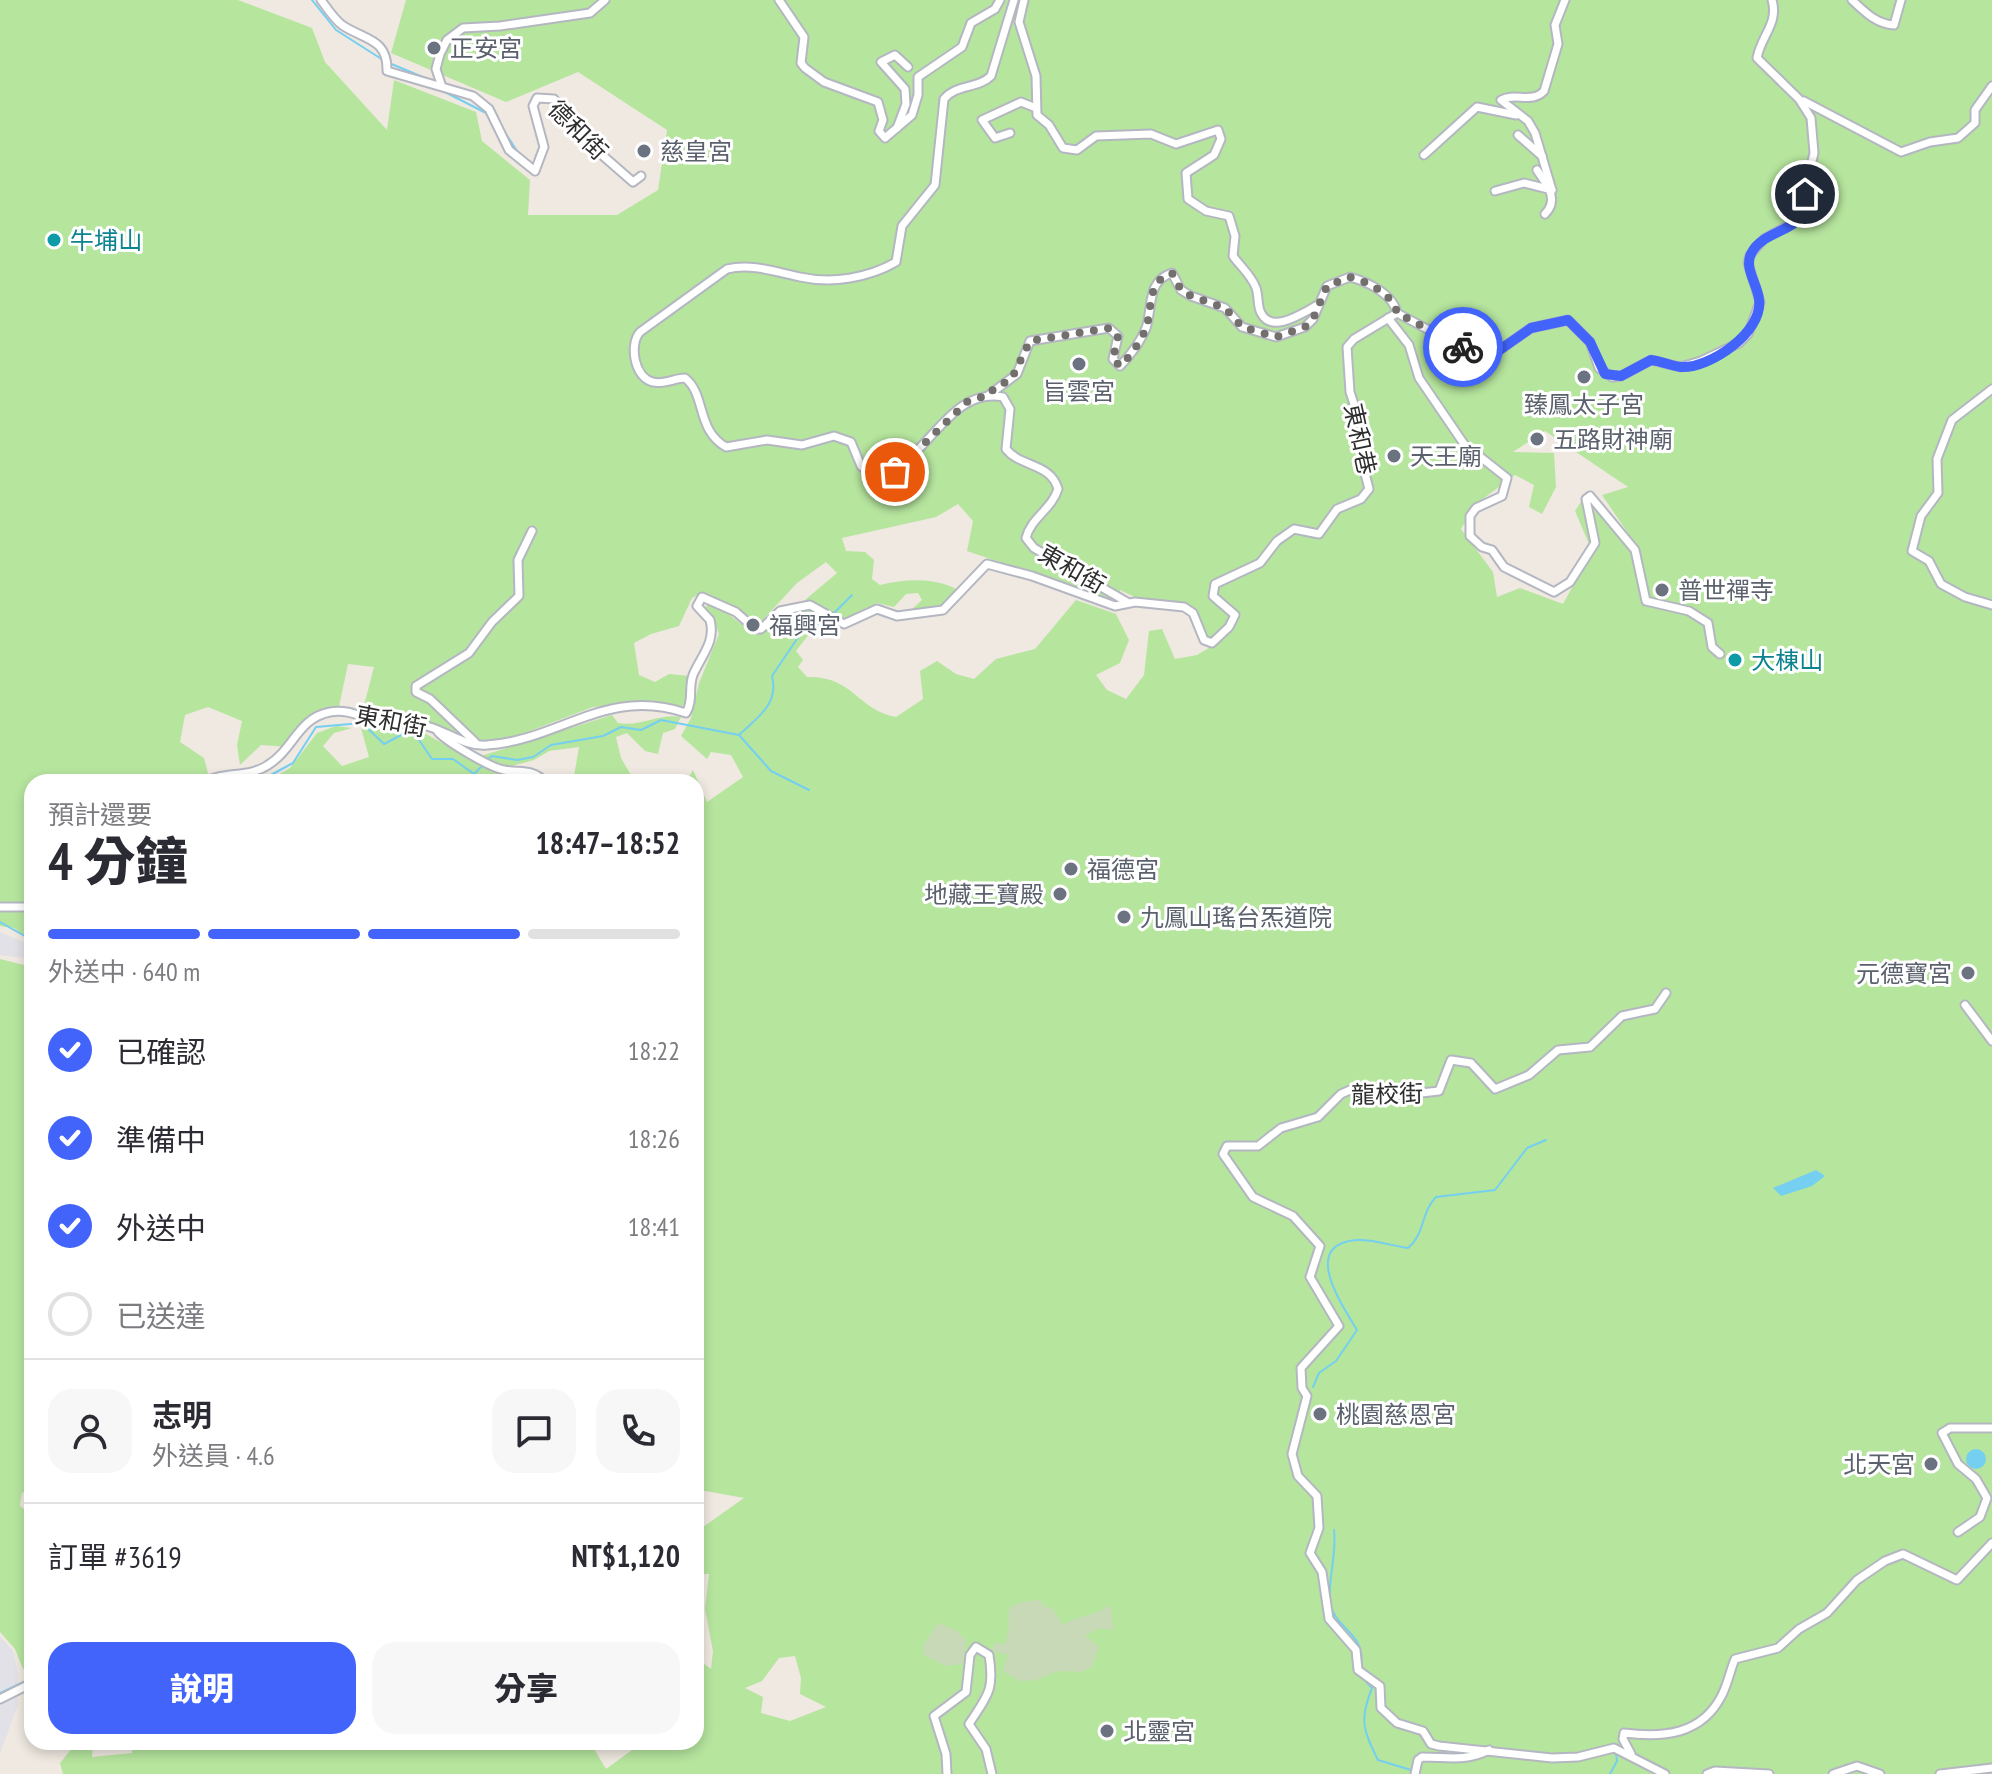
<!DOCTYPE html>
<html lang="zh-TW">
<head>
<meta charset="utf-8">
<style>
  :root { --surface:#fff; --page:#f7f7f7; --text:#2b2b33; --muted:#7c7c81; --line:#e1e1e2; --accent:#4264fb }
  body { margin:0; font-family:"PT Sans Narrow","Noto Sans TC",sans-serif; background:var(--page); color:var(--text); height:100vh; display:flex; flex-direction:column; font-size:30px; white-space:nowrap }
  * { box-sizing:border-box; margin:0 }
  p { font-size:26px; color:var(--muted) }
  .icon { flex:none; width:44px; height:44px; fill:none; stroke:currentColor; stroke-width:2; stroke-linecap:round; stroke-linejoin:round }
  .map { position:relative; flex:1; overflow:hidden }
  .panel { position:absolute; left:24px; top:774px; width:680px; height:976px; display:flex; flex-direction:column; background:var(--surface); border-radius:24px; box-shadow:0 4px 12px #0003 }
  .panel>* { flex:none }
  .pin { position:absolute; display:grid; place-items:center; width:68px; height:68px; color:#fff; margin:-34px; border:4px solid #fff; border-radius:50%; box-shadow:0 2px 8px #0007 }
  .courier { position:absolute; display:grid; place-items:center; width:80px; height:80px; margin:-40px; border:6px solid #4264fb; border-radius:50%; background:#fff; color:#222; box-shadow:0 2px 10px #0007 }
  .headline em { font-style:normal; font-weight:800 }
  .headline div { display:flex; flex-direction:column-reverse }
  .headline { display:flex; align-items:center; justify-content:space-between; height:136px; padding:0 24px }
  h1 { font-size:52px; font-weight:800; line-height:60px }
  .bar { display:grid; grid-template-columns:repeat(4,1fr); gap:12px 8px; align-content:center; height:96px; padding:0 24px }
  .bar i { height:10px; border-radius:6px; background:var(--line) }
  .bar .active { background:var(--accent) }
  .bar p { grid-column:span 4 }
  .line { display:flex; align-items:center; gap:20px; padding:0 24px; border-top:2px solid var(--line) }
  .line div { flex:1 }
  .round { display:grid; place-items:center; flex:none; width:84px; height:84px; border-radius:24px; background:var(--page) }
  ol { padding:0 24px; list-style:none }
  li { display:flex; align-items:center; gap:24px; height:88px }
  li p { margin-inline-start:auto }
  li .icon { padding:8px; border-radius:50%; background:var(--accent); color:#fff; stroke-width:4 }
  li:last-child { color:var(--muted) }
  li i { width:44px; height:44px; border:4px solid var(--line); border-radius:50% }
  .action { display:flex; gap:16px; margin-top:auto; padding:16px 24px }
  .action a { flex:1; height:92px; border-radius:24px; background:var(--accent); color:#fff; font-size:32px; font-weight:800; line-height:92px; text-align:center }
  .action a+a { background:var(--page); color:var(--text) }
  .map>svg:first-child { display:block }
  .industrial { fill:#e3e1e8 }
  .green { fill:#b6e59e; fill-rule:evenodd }
  .cemetery { fill:#c8d9b8 }
  .water { fill:#75cff0 }
  .lines { fill:none; stroke-linecap:round; stroke-linejoin:round }
  .stream { stroke:#75cff0; stroke-width:2 }
  .minor-casing { stroke:#b4b7c1; stroke-width:11 }
  .minor { stroke:#fff; stroke-width:7 }
  .done { stroke:#726f6d; stroke-width:8; stroke-dasharray:0 14.4 }
  .route { stroke:#4264fb; stroke-width:10 }
  .worship-dot { fill:#6b7280; stroke:#fff; stroke-width:3 }
  .culture-dot { fill:#0f9aa8; stroke:#fff; stroke-width:3 }
  .labels { text-anchor:middle; dominant-baseline:central; stroke-width:6; stroke-linejoin:round; paint-order:stroke }
  .worship-label { font-size:24px; fill:#5b616d; stroke:#fff; text-anchor:start }
  .street-label { font-size:24px; fill:#2e2e2e; stroke:#fff }
  .culture-label { font-size:24px; fill:#0d838f; stroke:#fff; text-anchor:start }
</style>
</head>
<body>
<div class="map">
<svg width="1992" height="1774" viewBox="0 0 1992 1774">
  <rect width="100%" height="100%" fill="#efe9e1"/>
  <g class="industrial">
    <polygon points="0,932 32,946 32,959 0,955"/>
    <polygon points="0,1636 13,1651 18,1673 18,1705 0,1753"/>
  </g>
  <g class="green">
    <path d="M0,0H238L312,28L325,62L387,130L394,80L476,112L482,141L530,180L528,215H617L658,190L667,130L578,72L506,102L391,53L406,0H1992V1774H63L60,1763L77,1742H93L92,1757L132,1753L131,1742H590L606,1769L643,1742H668L676,1746L696,1742L700,1729L696,1723V1658L711,1669L713,1651L705,1609L709,1574H696V1524L703,1527L744,1498L700,1490L696,1495V782H686L693,770L707,802L743,777L731,755L711,752L707,759L681,736L691,718L699,683L719,634L712,614L704,608L709,604L726,612L755,635L765,631L774,620L785,626L798,621L800,612L796,609L801,604L817,609L822,617L796,651L803,660L798,667L807,677C854,676 857,710 896,717L923,699L920,671L937,661L956,674L974,679L996,659L1035,649L1076,600L1116,614L1129,640L1120,663L1096,675L1107,690L1126,699L1144,675L1149,631L1162,629L1175,659L1197,655L1214,645L1182,602L1139,599L1120,590L1121,603L967,551L973,521L958,504L936,517L842,538L846,551L865,552L874,560L872,579L880,585C906,579 934,577 958,590L939,609L916,613L911,610L922,600L918,593L906,594L894,607L877,603L847,621L805,600L837,573L826,562L797,583L757,626L746,622L735,608L702,593L692,598L679,626L651,634L634,643L639,675L655,682L669,674L690,676L687,704L678,707L654,703L593,707L493,745L410,721L361,717L374,667L348,664L337,716L316,719L290,747L261,745L240,765L237,745L242,721L208,707L185,715L180,742L204,758L209,777L204,782H32V940L14,928L0,926ZM1545,431L1628,487L1602,495L1634,542L1582,500L1575,511L1592,551L1563,604L1520,588L1497,597L1493,572L1461,529L1476,504L1515,475L1534,485L1529,507L1542,514L1556,487L1554,453L1513,452ZM795,1656L801,1678L800,1694L826,1707L790,1721L761,1713L763,1697L745,1688L762,1681L779,1658Z"/>
    <path d="M612,715L618,723C641,727 660,713 681,717L675,729L663,733L658,754L645,751L627,733L616,737L621,758L635,782H573L579,747L549,751L534,760L508,767L481,756Z"/>
    <polygon points="336,726 352,728 334,733 323,746 342,766 369,757 361,728 426,734 503,777 500,782 266,782 290,768 317,733"/>
    <polygon points="0,959 32,967 32,1496 22,1492 20,1506 32,1515 32,1665 23,1669 15,1649 0,1632"/>
  </g>
  <g class="cemetery">
    <path d="M1040,1600L1044,1607L1052,1608L1063,1625C1080,1614 1095,1617 1110,1605L1114,1629H1097L1085,1636L1099,1647L1092,1667L1081,1672L1057,1671L1036,1680L1020,1681L1003,1671L1008,1655L992,1651L995,1643L1005,1644C1017,1614 991,1604 1040,1600Z"/>
    <polygon points="938,1623 957,1631 966,1640 963,1664 945,1666 924,1655 923,1646"/>
  </g>
  <g class="water">
    <polygon points="1816,1170 1825,1176 1812,1186 1781,1196 1773,1188"/>
    <circle cx="1976" cy="1459" r="10"/>
  </g>
  <g class="lines">
    <g class="stream">
      <polyline points="312,0 336,30 383,60"/>
      <polyline points="389,63 430,80"/>
      <polyline points="441,90 488,114"/>
      <polyline points="502,128 517,151"/>
      <polyline points="834,613 852,595"/>
      <path d="M740,734C758,717 779,704 772,676L801,633L829,618"/>
      <polyline points="488,759 492,756 517,760 533,757 551,745 603,736 621,727 641,730 661,720 739,735 771,771 809,790"/>
      <polyline points="258,782 293,763 316,727 362,723 384,744 405,733 417,737 432,759 453,759 474,774 484,764"/>
      <polyline points="0,922 32,940"/>
      <path d="M1313,1387L1319,1373L1336,1361L1357,1330C1343,1306 1299,1244 1357,1240C1373,1239 1392,1246 1408,1248C1425,1234 1421,1212 1436,1197L1495,1190L1527,1148L1546,1140"/>
      <path d="M1334,1530C1337,1554 1328,1577 1330,1601C1334,1631 1367,1631 1361,1668"/>
      <path d="M1361,1676L1372,1688C1359,1720 1363,1730 1378,1760L1411,1770"/>
      <polyline points="0,1693 32,1678"/>
      <polyline points="1610,1774 1617,1761 1616,1753"/>
    </g>
    <defs>
      <g id="minor">
        <path d="M321,0C327,8 334,19 342,25C364,40 388,38 387,71L473,96L489,109L509,150L535,171L544,147L533,106L537,98L554,99L586,141L633,182L641,176"/>
        <polyline points="779,0 804,37 801,63 805,68 824,82 878,102 883,120 879,131 885,138 912,115 918,95 918,77 962,47 971,23 995,9 1000,0"/>
        <path d="M1014,0L991,76C978,89 956,84 944,99L935,185L902,226L896,262C868,278 832,284 800,277C776,272 751,263 727,269L640,332C629,344 634,378 653,382C663,385 675,378 685,378C706,394 696,430 726,447L767,440L802,445L834,436L851,442L861,466L872,475C925,473 944,386 1003,397L1010,409L1006,449C1020,467 1051,463 1058,489C1052,509 1030,519 1026,538L1034,548L1127,602"/>
        <path d="M1024,0L1019,22L1036,76L1037,115L1049,125L1063,148L1077,150L1096,136L1151,134L1176,144L1218,130L1221,139L1214,155L1186,173L1188,199L1206,211L1229,216L1235,236L1233,256C1240,266 1252,276 1256,288C1259,296 1257,306 1261,313C1272,335 1304,312 1318,305"/>
        <path d="M1852,0C1865,12 1876,24 1894,25L1901,0"/>
        <polyline points="441,84 436,69 440,54 447,40 463,28 500,26 590,13 605,0"/>
        <polyline points="1804,101 1901,152 1930,142 1958,138 1975,123 1975,110 1992,86"/>
        <polyline points="897,128 906,104 905,89 881,62 895,55 908,67"/>
        <polyline points="1010,133 995,138 982,120 1021,102 1036,108"/>
        <polyline points="1518,135 1542,156"/>
        <polyline points="1424,155 1477,107 1516,115"/>
        <path d="M1537,170C1546,184 1560,199 1545,214"/>
        <path d="M1552,190L1535,133L1528,121L1501,100C1515,92 1532,104 1544,91L1558,44L1555,25L1565,0"/>
        <polyline points="1495,191 1524,183 1552,190"/>
        <path d="M1397,313L1444,338L1491,356L1531,328L1568,320L1590,342L1599,368L1612,377L1621,376L1651,360L1680,367L1701,361L1739,343L1748,334L1760,302L1748,263L1750,255L1764,239L1798,220L1814,153L1811,118L1799,99L1757,58C1761,36 1779,23 1772,0"/>
        <polyline points="1388,318 1409,345 1419,378 1464,444 1507,478 1502,496 1476,508 1470,516 1470,536 1482,547 1492,550 1504,567 1554,592 1570,582 1595,543 1586,499 1590,496 1635,550 1646,601 1689,611 1708,623 1712,647 1720,654"/>
        <polyline points="1992,389 1952,420 1937,459 1938,493 1921,516 1912,551 1929,561 1941,584 1965,597 1992,605"/>
        <path d="M989,395L1017,374L1030,341L1109,328L1118,336L1113,359L1120,366C1129,357 1141,341 1146,328C1153,308 1146,281 1172,273L1181,290L1191,296L1225,308L1242,327L1276,337L1305,327L1313,319L1327,286L1350,277C1368,282 1393,294 1397,313"/>
        <path d="M438,732C447,742 491,768 504,770C520,773 532,768 545,782"/>
        <polyline points="475,742 430,699 416,692 416,686 469,653 492,622 519,596 518,560 532,531"/>
        <path d="M205,782C224,771 249,778 268,765C294,749 298,718 330,712C349,708 364,719 382,723C398,727 414,721 430,727C449,733 467,747 487,745C561,740 606,686 686,713C694,700 688,688 693,675C701,656 716,642 710,620L697,606L702,597L736,612L755,629H761L780,611L810,605L844,624L877,609L897,616L943,610L987,564L1032,576L1115,606L1135,602L1184,607L1193,613L1204,640L1212,643L1229,627L1235,615L1213,596L1215,584L1260,563L1277,541L1294,529L1319,534L1337,509L1361,499L1369,489L1363,466L1366,440L1350,392L1347,347L1354,339L1397,313"/>
        <polyline points="0,907 32,907"/>
        <polyline points="1965,1005 1992,1041"/>
        <polyline points="1958,1532 1980,1517 1987,1498 1976,1479 1958,1464 1942,1433 1950,1428 1992,1428"/>
        <polyline points="0,1699 32,1683"/>
        <path d="M1631,1754L1623,1739L1624,1733C1663,1738 1702,1735 1722,1695C1728,1683 1730,1671 1735,1659L1778,1648L1799,1629L1827,1613L1857,1580L1885,1561L1903,1554L1957,1580L1992,1543"/>
        <path d="M947,1774L946,1754L934,1716L966,1692L970,1655L976,1647L989,1655C995,1691 987,1696 969,1724L986,1749L992,1774"/>
        <path d="M1415,1774L1418,1760L1422,1757C1448,1757 1465,1762 1489,1750"/>
        <polyline points="1665,1774 1614,1748 1578,1757 1552,1758 1439,1746 1431,1744 1423,1731 1397,1723 1381,1708 1380,1686 1358,1670 1356,1650 1329,1619 1322,1572 1310,1553 1319,1528 1317,1496 1298,1476 1292,1454 1307,1396 1302,1388 1301,1368 1339,1326 1310,1277 1320,1246 1293,1216 1253,1197 1223,1154 1227,1146 1258,1146 1281,1128 1318,1117 1341,1094 1350,1090 1376,1098 1439,1091 1451,1060 1471,1063 1495,1089 1529,1075 1558,1050 1590,1047 1622,1016 1655,1009 1666,993"/>
        <polyline points="1707,1774 1715,1771 1769,1774"/>
        <polyline points="1833,1774 1857,1766 1880,1774"/>
        <polyline points="1940,1774 1992,1768"/>
      </g>
    </defs>
    <use href="#minor" class="minor-casing"/>
    <use href="#minor" class="minor"/>
  </g>
  <g class="lines">
    <path class="done" d="M895,472L968,401L989,395L995,387L1011,380L1030,341L1109,328L1118,336L1113,359L1120,366C1130,357 1141,341 1146,328C1153,308 1146,281 1172,273L1181,290L1191,296L1225,308L1242,327L1276,337L1305,327L1313,319L1327,286L1350,277C1368,282 1393,294 1397,313L1463,347"/>
    <path class="route" d="M1463,347L1491,356L1531,328L1568,320L1590,342L1605,374L1621,376L1651,360C1661,361 1672,366 1681,367C1709,369 1764,332 1759,299C1757,283 1743,267 1752,252C1761,235 1784,233 1798,220L1805,194"/>
  </g>
  <g class="worship-dot">
    <circle cx="434" cy="48" r="8"/>
    <circle cx="644" cy="151" r="8"/>
    <circle cx="1079" cy="364" r="8"/>
    <circle cx="1584" cy="377" r="8"/>
    <circle cx="1537" cy="439" r="8"/>
    <circle cx="1394" cy="456" r="8"/>
    <circle cx="1662" cy="590" r="8"/>
    <circle cx="753" cy="625" r="8"/>
    <circle cx="1071" cy="869" r="8"/>
    <circle cx="1060" cy="894" r="8"/>
    <circle cx="1124" cy="917" r="8"/>
    <circle cx="1968" cy="973" r="8"/>
    <circle cx="1320" cy="1414" r="8"/>
    <circle cx="1931" cy="1464" r="8"/>
    <circle cx="1107" cy="1731" r="8"/>
  </g>
  <g class="culture-dot">
    <circle cx="54" cy="240" r="8"/>
    <circle cx="1735" cy="660" r="8"/>
  </g>
  <g class="labels">
    <g class="worship-label">
      <text x="450" y="48">正安宮</text>
      <text x="660" y="151">慈皇宮</text>
      <text x="1079" y="391" text-anchor="middle">旨雲宮</text>
      <text x="1584" y="404" text-anchor="middle">臻鳳太子宮</text>
      <text x="1553" y="439">五路財神廟</text>
      <text x="1410" y="456">天王廟</text>
      <text x="1678" y="590">普世禪寺</text>
      <text x="769" y="625">福興宮</text>
      <text x="1087" y="869">福德宮</text>
      <text x="1044" y="894" text-anchor="end">地藏王寶殿</text>
      <text x="1140" y="917">九鳳山瑤台炁道院</text>
      <text x="1952" y="973" text-anchor="end">元德寶宮</text>
      <text x="1336" y="1414">桃園慈恩宮</text>
      <text x="1915" y="1464" text-anchor="end">北天宮</text>
      <text x="1123" y="1731">北靈宮</text>
    </g>
    <g class="street-label">
      <text transform="translate(578 130) rotate(45)">德和街</text>
      <text transform="translate(1360 439) rotate(78)">東和巷</text>
      <text transform="translate(1072 569) rotate(30)">東和街</text>
      <text transform="translate(391 721) rotate(11)">東和街</text>
      <text transform="translate(1387 1094) rotate(-1)">龍校街</text>
    </g>
    <g class="culture-label">
      <text x="70" y="240">牛埔山</text>
      <text x="1751" y="660">大棟山</text>
    </g>
  </g>
</svg>
<div class="pin" style="left:895px;top:472px;background:#ea580c"><svg class="icon" aria-label="bag" viewBox="0 0 24 24"><path d="M5 8h14l-1 12H6zM9 8a3 3 0 0 1 6 0"/></svg></div>
<div class="pin" style="left:1805px;top:194px;background:#1f2937"><svg class="icon" aria-label="home" viewBox="0 0 24 24"><path d="M3 11l9-7 9 7M6 9v11h12V9"/></svg></div>
<div class="courier" style="left:1463px;top:347px"><svg class="icon" aria-label="bike" viewBox="0 0 24 24"><circle cx="6" cy="16" r="4"/><circle cx="18" cy="16" r="4"/><path d="M6 16l4-8h5l3 8M10 8l3 8H6M13 5h3"/></svg></div>
<section class="panel">
<div class="headline"><div><h1>4 分鐘</h1><p>預計還要</p></div><em>18:47–18:52</em></div>
<div class="bar"><i class="active"></i><i class="active"></i><i class="active"></i><i></i><p>外送中 · 640 m</p></div>
<ol>
<li><svg class="icon" aria-label="check" viewBox="0 0 24 24"><path d="M5 12l5 5 9-10"/></svg>已確認<p>18:22</p></li>
<li><svg class="icon" aria-label="check" viewBox="0 0 24 24"><path d="M5 12l5 5 9-10"/></svg>準備中<p>18:26</p></li>
<li><svg class="icon" aria-label="check" viewBox="0 0 24 24"><path d="M5 12l5 5 9-10"/></svg>外送中<p>18:41</p></li>
<li><i></i>已送達</li>
</ol>
<div class="line" style="height:144px"><a class="round"><svg class="icon" aria-label="person" viewBox="0 0 24 24"><circle cx="12" cy="8" r="4"/><path d="M4 21q1-7 8-7t8 7"/></svg></a><div><b>志明</b><p>外送員 · 4.6</p></div><a class="round"><svg class="icon" aria-label="chat" viewBox="0 0 24 24"><path d="M4 5h16v11H9l-5 4z"/></svg></a><a class="round"><svg class="icon" aria-label="phone" viewBox="0 0 24 24"><path d="M5 4h4l2 5-3 2q2 4 5 5l2-3 5 2v4C11 20 4 13 5 4z"/></svg></a></div>
<div class="line" style="height:104px"><div>訂單 #3619</div><b>NT$1,120</b></div>
<div class="action"><a>說明</a><a>分享</a></div>
</section>
</div>
</body>
</html>
